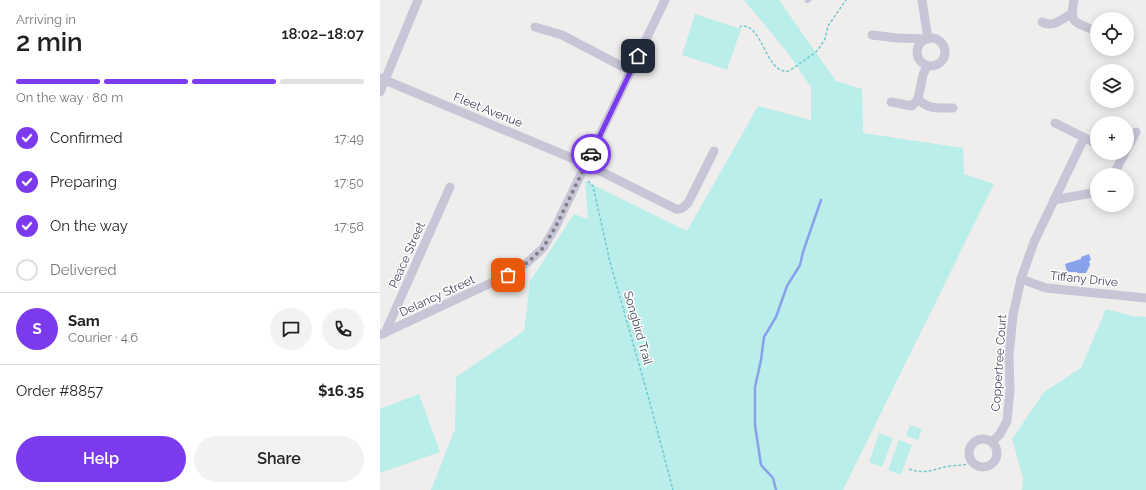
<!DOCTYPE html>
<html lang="en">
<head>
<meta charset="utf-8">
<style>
  :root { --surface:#fff; --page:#f2f2f2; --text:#222; --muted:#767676; --line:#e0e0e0; --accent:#7c3aed }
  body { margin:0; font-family:Raleway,sans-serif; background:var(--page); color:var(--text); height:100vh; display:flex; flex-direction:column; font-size:15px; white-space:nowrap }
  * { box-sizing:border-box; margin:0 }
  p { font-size:13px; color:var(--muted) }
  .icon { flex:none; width:22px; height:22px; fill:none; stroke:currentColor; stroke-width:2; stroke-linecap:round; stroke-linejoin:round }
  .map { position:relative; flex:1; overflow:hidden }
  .details { display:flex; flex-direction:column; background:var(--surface); width:380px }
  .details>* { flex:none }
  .buttons { position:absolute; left:710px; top:12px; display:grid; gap:8px }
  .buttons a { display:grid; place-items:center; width:44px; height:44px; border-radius:50%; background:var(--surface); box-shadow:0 2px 10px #0003; font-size:20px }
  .pin { position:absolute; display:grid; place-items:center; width:34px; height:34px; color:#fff; margin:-17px; border-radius:8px; box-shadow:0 2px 6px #0006 }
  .courier { position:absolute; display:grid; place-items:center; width:40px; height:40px; margin:-20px; border:3px solid #7c3aed; border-radius:50%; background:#fff; color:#222; box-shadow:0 1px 5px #0007 }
  .headline em { font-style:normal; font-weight:600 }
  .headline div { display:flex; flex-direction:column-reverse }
  .headline { display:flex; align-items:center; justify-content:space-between; height:68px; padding:0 16px }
  h1 { font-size:26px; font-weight:600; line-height:30px }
  .bar { display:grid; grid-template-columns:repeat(4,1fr); gap:6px 4px; align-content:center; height:48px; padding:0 16px }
  .bar i { height:5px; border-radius:3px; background:var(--line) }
  .bar .current { background:var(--accent) }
  .bar p { grid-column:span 4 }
  .line { display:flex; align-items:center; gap:10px; padding:0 16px; border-top:1px solid var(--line) }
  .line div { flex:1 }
  .round { display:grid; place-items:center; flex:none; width:42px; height:42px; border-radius:21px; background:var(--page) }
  ol { padding:0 16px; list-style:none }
  li { display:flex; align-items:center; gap:12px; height:44px }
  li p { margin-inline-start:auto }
  li .icon { padding:4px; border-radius:50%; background:var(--accent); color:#fff; stroke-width:4 }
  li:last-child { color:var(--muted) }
  li i { width:22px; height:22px; border:2px solid var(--line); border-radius:50% }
  .primary-button { display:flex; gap:8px; margin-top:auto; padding:8px 16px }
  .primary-button a { flex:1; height:46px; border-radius:24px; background:var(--accent); color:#fff; font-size:16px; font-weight:600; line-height:46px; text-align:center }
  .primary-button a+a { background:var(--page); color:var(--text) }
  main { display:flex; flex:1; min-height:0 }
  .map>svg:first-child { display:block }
  .green { fill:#baeeea }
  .water { fill:#87a2eb }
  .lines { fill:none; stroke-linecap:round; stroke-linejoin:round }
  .stream { stroke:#87a2eb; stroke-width:2.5 }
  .path { stroke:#72c9cc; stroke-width:1.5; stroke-dasharray:3 2; stroke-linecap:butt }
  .service { stroke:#c6c6d7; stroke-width:4.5 }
  .minor { stroke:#c6c6d7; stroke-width:9 }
  .done { stroke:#81808d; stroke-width:4; stroke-dasharray:0 7.2 }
  .route { stroke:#7c3aed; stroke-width:5 }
  .labels { text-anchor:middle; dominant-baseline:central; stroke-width:3; stroke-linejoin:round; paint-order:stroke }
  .street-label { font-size:12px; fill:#45455a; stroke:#fff }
</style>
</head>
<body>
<main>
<section class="details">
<div class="headline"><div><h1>2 min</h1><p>Arriving in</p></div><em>18:02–18:07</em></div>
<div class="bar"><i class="current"></i><i class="current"></i><i class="current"></i><i></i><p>On the way · 80 m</p></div>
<ol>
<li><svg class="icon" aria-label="check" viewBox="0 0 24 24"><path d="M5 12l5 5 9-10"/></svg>Confirmed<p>17:49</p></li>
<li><svg class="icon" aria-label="check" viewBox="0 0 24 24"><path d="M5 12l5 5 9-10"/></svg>Preparing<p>17:50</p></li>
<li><svg class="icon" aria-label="check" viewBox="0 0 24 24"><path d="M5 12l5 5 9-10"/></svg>On the way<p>17:58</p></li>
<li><i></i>Delivered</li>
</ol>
<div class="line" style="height:72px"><b class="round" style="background:var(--accent);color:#fff">S</b><div><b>Sam</b><p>Courier · 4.6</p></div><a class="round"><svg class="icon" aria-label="chat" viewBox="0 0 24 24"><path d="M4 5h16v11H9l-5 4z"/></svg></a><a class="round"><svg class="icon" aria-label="phone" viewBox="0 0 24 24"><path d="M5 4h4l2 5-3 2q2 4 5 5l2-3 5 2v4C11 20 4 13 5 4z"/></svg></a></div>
<div class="line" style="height:52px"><div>Order #8857</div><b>$16.35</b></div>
<div class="primary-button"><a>Help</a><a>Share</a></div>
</section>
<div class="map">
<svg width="766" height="490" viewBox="0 0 766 490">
  <rect width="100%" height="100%" fill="#f0eeed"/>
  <g class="green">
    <polygon points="364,0 399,0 456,81 482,89 483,133 583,148 584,174 614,184 463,490 51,490 75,429 76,377 144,331 150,281 194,214 208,219 205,181 307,231 378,106 431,120 431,87 407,52"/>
    <polygon points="315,14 361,29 347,70 302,55"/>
    <polygon points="726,309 757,317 758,316 766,317 766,490 642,490 643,478 632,439 664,392 701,368"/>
    <polygon points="39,394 60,452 0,473 0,409"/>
    <polygon points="530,425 542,429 538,440 526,436"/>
    <polygon points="499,433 513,438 502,467 489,462"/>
    <polygon points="519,440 532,445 521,475 508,470"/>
  </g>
  <polygon class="water" points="709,254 711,260 709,261 710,265 706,273 698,273 696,272 687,272 685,264 701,259 701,257"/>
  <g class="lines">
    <polyline class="stream" points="396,490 393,478 381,465 375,425 375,387 381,360 384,337 396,317 407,286 420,265 423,252 441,200"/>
    <g class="path">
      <path d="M360,28L361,26C384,24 385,75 409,71L435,53L440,47L445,39L448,26L466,0"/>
      <polyline points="208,181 213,186 230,262 270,403 293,490"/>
      <path d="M529,469C545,475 554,469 570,466C578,465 585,466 592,462"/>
    </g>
    <polyline class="service" points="427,1 429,0"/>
    <g class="minor">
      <path d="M694,0C690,22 692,21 711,29"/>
      <path d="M662,22C673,28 682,19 691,14"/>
      <polyline points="155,27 182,35 251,71"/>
      <polyline points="492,35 517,38 548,39 542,0"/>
      <circle cx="551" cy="52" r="14"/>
      <path d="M0,78L206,164L296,209C301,210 304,207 308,203L334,151"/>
      <polyline points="0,92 38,0"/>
      <path d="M538,99C548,110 559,108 573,108"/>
      <polyline points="511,102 532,106 538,99 543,75 547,66"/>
      <polyline points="675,123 717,144"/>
      <polyline points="747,149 756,132"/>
      <polyline points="733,175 745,153"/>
      <polyline points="674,200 717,192"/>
      <polyline points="641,279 666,288 766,298"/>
      <polyline points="5,333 70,187"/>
      <polyline points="0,335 128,275 148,262 163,248 176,226 285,0"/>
      <circle cx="603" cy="453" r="14"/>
      <polyline points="612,442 620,434 627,421 630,390 629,356 633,315 641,279 654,242 704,138"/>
    </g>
  </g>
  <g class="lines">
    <polyline class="done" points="128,275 148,262 163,248 176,226 211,154"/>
    <polyline class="route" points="211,154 258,56"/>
  </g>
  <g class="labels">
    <g class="street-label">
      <text transform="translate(108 110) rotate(22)">Fleet Avenue</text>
      <text transform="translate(27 255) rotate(-66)">Peace Street</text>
      <text transform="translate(704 279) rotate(6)">Tiffany Drive</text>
      <text transform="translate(57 296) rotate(-25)">Delancy Street</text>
      <text transform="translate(258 328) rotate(74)">Songbird Trail</text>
      <text transform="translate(619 363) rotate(-86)">Coppertree Court</text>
    </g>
  </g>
</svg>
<div class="buttons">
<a><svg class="icon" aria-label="locate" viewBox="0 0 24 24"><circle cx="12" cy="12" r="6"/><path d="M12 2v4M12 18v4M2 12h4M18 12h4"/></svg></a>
<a><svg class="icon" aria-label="layers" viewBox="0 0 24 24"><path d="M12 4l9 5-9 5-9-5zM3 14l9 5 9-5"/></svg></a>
<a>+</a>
<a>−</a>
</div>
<div class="pin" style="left:128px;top:275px;background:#ea580c"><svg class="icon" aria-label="bag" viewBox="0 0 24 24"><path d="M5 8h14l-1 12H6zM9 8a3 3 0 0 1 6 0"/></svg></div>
<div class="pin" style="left:258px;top:56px;background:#1f2937"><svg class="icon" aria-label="home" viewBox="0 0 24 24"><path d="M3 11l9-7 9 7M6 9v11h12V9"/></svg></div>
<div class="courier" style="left:211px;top:154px"><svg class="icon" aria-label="car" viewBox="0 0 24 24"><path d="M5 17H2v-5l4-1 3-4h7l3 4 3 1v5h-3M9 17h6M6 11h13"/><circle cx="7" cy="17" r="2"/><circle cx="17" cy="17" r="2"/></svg></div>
</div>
</main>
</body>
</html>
